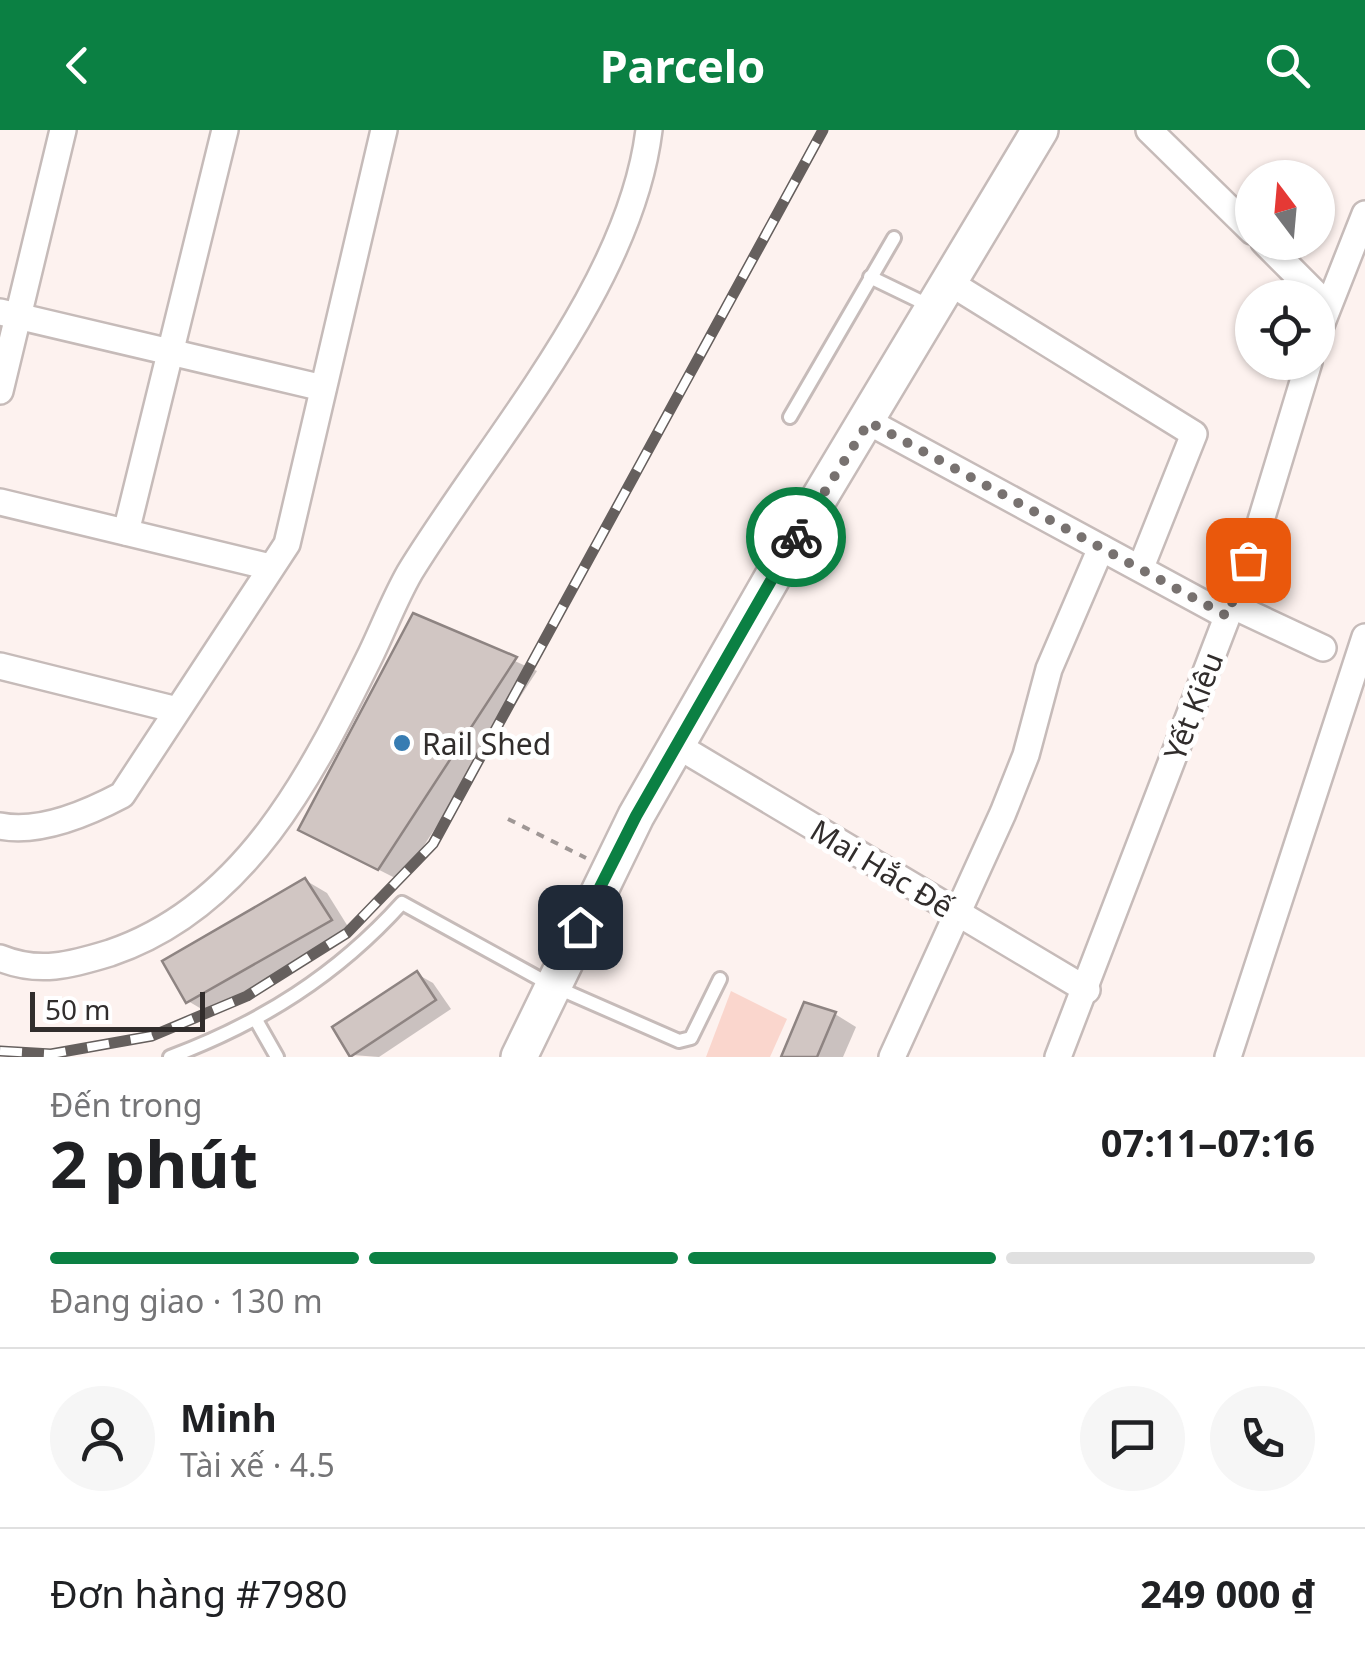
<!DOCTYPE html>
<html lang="vi">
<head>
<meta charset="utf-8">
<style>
  :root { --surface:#fff; --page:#f6f6f6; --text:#202124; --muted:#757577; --line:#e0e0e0; --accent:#0b8043 }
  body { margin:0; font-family:"Noto Sans",sans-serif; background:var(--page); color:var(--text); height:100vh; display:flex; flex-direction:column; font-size:38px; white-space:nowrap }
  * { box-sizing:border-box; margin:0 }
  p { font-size:32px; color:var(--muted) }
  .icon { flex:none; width:55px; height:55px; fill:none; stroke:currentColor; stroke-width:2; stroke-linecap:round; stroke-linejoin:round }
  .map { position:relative; height:927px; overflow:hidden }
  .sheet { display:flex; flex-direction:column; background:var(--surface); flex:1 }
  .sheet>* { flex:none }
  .needle { width:65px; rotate:344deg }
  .fabs { position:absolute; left:1235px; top:30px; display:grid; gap:20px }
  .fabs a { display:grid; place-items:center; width:100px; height:100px; border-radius:50%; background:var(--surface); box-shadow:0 2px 8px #0004; font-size:50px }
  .scale { position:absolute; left:30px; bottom:25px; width:175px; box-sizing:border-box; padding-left:10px; border:5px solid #312d2c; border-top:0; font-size:28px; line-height:35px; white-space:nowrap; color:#312d2c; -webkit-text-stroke:8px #fff; paint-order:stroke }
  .pin { position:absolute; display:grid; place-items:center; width:85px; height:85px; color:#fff; margin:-42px; border-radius:20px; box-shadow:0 5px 15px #0006 }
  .courier { position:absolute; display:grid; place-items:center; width:100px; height:100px; margin:-50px; border:8px solid #0b8043; border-radius:50%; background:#fff; color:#222; box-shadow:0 2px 12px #0007 }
  .overview em { font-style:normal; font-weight:700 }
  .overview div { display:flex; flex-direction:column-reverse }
  .overview { display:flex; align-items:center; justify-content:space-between; height:170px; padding:0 50px }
  h1 { font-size:65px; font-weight:700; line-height:75px }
  .bar { display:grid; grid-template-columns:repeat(4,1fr); gap:15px 10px; align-content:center; height:120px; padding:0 50px }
  .bar i { height:12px; border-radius:8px; background:var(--line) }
  .bar .selected { background:var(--accent) }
  .bar p { grid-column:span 4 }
  .line { display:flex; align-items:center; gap:25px; padding:0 50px; border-top:2px solid var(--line) }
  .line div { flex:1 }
  .round { display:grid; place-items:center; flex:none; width:105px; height:105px; border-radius:52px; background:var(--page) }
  header { display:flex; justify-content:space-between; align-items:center; height:130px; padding:0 50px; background:var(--accent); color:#fff; font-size:45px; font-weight:700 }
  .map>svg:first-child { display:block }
  .green { fill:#fad6cd }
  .shadow { fill:#0003 }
  .building { fill:#d1c6c3; stroke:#8e8482; stroke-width:2.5 }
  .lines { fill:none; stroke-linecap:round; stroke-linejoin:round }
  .lane-casing { stroke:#c6bbb9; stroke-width:18 }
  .street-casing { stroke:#c6bbb9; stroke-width:30 }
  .secondary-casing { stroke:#c6bbb9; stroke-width:40 }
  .path { stroke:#9f9795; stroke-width:4; stroke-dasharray:8 8; stroke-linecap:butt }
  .lane { stroke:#fff; stroke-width:12 }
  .street { stroke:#fff; stroke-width:25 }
  .secondary { stroke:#fff; stroke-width:35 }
  .rail-casing { stroke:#655f5d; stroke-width:11 }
  .rail { stroke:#fff; stroke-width:8; stroke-dasharray:22; stroke-linecap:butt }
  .done { stroke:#787270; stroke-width:10; stroke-dasharray:0 18 }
  .route { stroke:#0b8043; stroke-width:12 }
  .poi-dot { fill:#377cb2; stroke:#fff; stroke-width:4 }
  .labels { text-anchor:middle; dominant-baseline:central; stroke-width:10; stroke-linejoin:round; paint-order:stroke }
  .street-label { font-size:30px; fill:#312d2c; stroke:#fff }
  .poi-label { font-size:30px; fill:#312d2c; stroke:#fff; text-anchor:start }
</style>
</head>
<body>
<header><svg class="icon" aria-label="back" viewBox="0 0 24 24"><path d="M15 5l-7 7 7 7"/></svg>Parcelo<svg class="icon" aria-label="search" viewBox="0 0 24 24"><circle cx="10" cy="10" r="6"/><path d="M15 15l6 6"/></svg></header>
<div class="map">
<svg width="1365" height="927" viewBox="0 0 1365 927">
  <rect width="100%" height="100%" fill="#fdf2ef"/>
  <polygon class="green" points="731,861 787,889 770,927 706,927"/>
  <g class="shadow">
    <polygon points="414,486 537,541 401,751 322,711"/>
    <polygon points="305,750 327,763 352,803 210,884 188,871"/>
    <polygon points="417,844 433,853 451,879 379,927 352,925"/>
    <polygon points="835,884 856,897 843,927 784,927"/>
  </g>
  <g class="building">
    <polygon points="413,483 517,527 378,740 298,700"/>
    <polygon points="305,748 332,790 186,873 162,831"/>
    <polygon points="417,841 436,870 350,927 332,897"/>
    <polygon points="804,872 836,882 817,927 781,927"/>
  </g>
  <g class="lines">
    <defs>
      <g id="lane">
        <polyline points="870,147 930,176"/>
        <polyline points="790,287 894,108"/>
        <polyline points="256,890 277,927"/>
        <path d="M170,927C261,893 337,845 402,773L551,855L679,911L691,908L720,849"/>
      </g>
      <g id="street">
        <polyline points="1149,0 1252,101"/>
        <polyline points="1264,112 1326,174"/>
        <polyline points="952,154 1194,304 1141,437"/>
        <polyline points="0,182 323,258"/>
        <polyline points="1318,203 1365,84"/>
        <polyline points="0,261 63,0"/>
        <polyline points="869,292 1227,486"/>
        <polyline points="0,372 270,437"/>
        <polyline points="126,402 225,0"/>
        <polyline points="1231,475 1323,518"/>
        <polyline points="0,536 177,580"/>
        <polyline points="678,616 1087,860"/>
        <path d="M0,696C39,704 88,683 122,665L287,414L384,0"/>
        <path d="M0,828C39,844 71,835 110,823C246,777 312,644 371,524C384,497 395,468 410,442C491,310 630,156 649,0"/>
        <polyline points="892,927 1003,683 1026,625 1049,539 1101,418"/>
        <polyline points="1058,927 1249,430 1309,232"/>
        <polyline points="1228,927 1365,507"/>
      </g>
      <polyline id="secondary" points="519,927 636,686 788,420 1040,0"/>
    </defs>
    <use href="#lane" class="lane-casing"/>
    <use href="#street" class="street-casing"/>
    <use href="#secondary" class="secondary-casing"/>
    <polyline class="path" points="508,689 586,728"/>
    <use href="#lane" class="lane"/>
    <use href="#street" class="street"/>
    <use href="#secondary" class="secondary"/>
    <defs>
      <polyline id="rail" points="0,921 51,924 152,906 247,866 347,803 433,714 823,0"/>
    </defs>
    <use href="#rail" class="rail-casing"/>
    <use href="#rail" class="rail"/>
  </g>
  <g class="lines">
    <polyline class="done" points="796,407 869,292 1227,486 1248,430"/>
    <polyline class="route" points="580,797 636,686 796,407"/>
  </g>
  <circle class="poi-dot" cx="402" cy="613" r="10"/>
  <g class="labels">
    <g class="street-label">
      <text transform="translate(1193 576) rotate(-69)">Yết Kiêu</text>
      <text transform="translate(882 738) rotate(31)">Mai Hắc Đế</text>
    </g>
    <g class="poi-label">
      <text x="422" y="613">Rail Shed</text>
    </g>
  </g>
</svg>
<div class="fabs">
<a><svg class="needle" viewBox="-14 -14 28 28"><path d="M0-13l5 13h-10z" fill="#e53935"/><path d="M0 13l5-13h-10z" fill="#757577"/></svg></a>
<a><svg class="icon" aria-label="locate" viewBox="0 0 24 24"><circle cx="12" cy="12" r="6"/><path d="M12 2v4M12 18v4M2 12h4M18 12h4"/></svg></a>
</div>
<div class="scale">50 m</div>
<div class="pin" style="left:1248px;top:430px;background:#ea580c"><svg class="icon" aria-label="bag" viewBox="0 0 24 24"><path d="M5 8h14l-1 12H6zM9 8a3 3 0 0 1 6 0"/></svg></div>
<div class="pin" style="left:580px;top:797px;background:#1f2937"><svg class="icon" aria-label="home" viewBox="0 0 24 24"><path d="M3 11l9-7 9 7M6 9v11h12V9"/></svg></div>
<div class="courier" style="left:796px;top:407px"><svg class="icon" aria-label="bike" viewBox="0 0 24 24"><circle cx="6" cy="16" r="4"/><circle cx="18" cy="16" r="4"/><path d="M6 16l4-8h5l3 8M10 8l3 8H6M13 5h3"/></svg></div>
</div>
<section class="sheet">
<div class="overview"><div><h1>2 phút</h1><p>Đến trong</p></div><em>07:11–07:16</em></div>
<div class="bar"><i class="selected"></i><i class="selected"></i><i class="selected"></i><i></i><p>Đang giao · 130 m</p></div>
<div class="line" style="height:180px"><a class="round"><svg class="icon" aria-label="person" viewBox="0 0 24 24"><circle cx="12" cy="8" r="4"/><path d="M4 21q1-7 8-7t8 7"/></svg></a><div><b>Minh</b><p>Tài xế · 4.5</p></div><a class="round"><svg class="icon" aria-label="chat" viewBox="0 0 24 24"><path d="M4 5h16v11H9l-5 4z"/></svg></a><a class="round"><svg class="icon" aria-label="phone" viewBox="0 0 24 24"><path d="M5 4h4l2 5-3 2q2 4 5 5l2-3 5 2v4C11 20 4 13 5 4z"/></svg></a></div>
<div class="line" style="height:130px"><div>Đơn hàng #7980</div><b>249 000 ₫</b></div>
</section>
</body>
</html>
